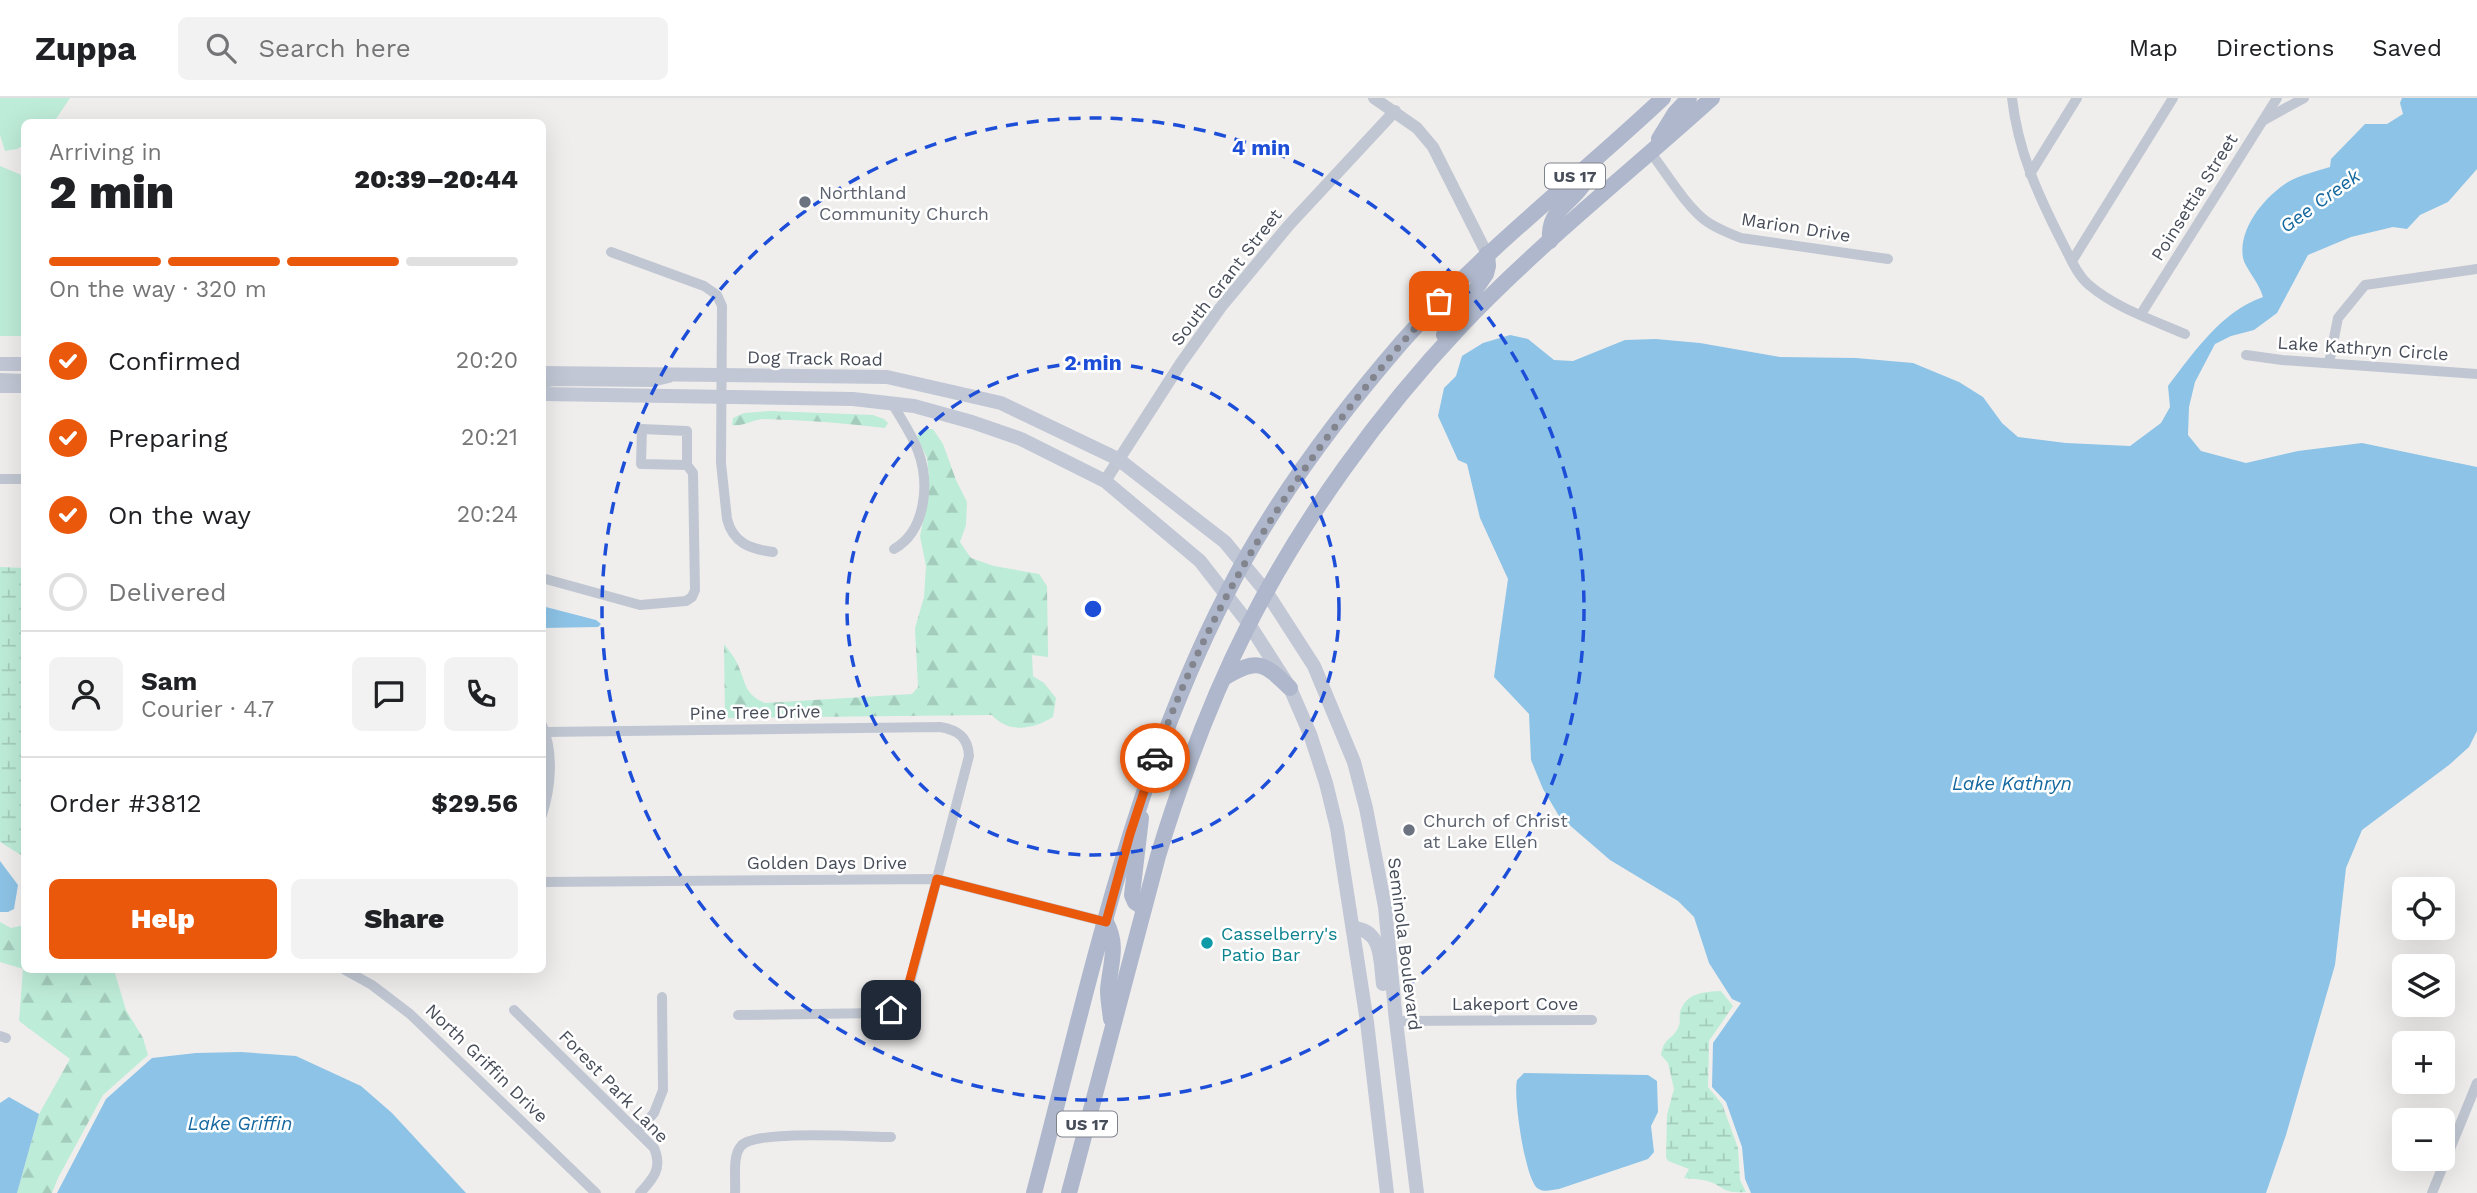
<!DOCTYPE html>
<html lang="en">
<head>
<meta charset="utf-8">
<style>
  :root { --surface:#fff; --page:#f2f2f2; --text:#202124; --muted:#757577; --line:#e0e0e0; --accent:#ea580c }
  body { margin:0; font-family:"Work Sans",sans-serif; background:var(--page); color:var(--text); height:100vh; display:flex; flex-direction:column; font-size:26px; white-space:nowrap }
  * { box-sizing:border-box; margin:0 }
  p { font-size:23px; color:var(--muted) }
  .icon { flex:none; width:38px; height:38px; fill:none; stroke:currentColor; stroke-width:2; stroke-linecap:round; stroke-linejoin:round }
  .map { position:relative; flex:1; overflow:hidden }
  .details { position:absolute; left:21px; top:21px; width:525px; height:854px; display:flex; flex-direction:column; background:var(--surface); border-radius:10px; box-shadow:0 7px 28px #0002 }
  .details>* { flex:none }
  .controls { position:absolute; left:2392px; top:779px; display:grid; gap:14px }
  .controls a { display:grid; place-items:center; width:63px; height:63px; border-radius:10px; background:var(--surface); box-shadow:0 7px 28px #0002; font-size:35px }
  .pin { position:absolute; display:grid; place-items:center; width:60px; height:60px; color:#fff; margin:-30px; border-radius:14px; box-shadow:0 4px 10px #0006 }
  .courier { position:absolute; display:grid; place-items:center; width:70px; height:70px; margin:-35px; border:5px solid #ea580c; border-radius:50%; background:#fff; color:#222; box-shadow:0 2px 9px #0007 }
  .head em { font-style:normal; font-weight:800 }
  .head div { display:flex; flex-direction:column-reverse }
  .head { display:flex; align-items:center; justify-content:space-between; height:119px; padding:0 28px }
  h1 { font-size:46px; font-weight:800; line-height:52px }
  .bar { display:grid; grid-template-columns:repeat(4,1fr); gap:10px 7px; align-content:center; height:84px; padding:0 28px }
  .bar i { height:9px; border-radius:5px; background:var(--line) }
  .bar .active { background:var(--accent) }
  .bar p { grid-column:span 4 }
  .line { display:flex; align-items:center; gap:18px; padding:0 28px; border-top:2px solid var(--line) }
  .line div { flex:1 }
  .round { display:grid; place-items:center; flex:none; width:74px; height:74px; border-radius:10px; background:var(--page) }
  ol { padding:0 28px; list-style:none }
  li { display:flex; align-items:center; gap:21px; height:77px }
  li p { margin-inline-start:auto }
  li .icon { padding:7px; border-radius:50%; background:var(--accent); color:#fff; stroke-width:4 }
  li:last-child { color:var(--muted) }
  li i { width:38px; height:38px; border:4px solid var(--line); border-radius:50% }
  .action { display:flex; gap:14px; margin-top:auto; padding:14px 28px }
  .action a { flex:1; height:80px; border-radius:10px; background:var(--accent); color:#fff; font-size:28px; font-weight:800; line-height:80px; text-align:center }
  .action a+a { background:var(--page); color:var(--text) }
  header { display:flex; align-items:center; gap:42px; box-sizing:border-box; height:98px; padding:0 35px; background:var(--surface); border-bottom:2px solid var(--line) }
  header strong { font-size:33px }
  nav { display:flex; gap:38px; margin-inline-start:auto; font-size:24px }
  .search { width:490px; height:63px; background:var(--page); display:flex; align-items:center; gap:18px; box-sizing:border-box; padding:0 24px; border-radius:10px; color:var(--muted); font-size:26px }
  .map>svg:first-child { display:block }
  .green { fill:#bdecd8 }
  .forest { fill:url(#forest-firs) }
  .wetland { fill:url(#wetland-marsh) }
  .water { fill:#8dc3e6 }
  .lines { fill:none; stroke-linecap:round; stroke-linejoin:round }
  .minor { stroke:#c1c7d2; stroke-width:10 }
  .tertiary { stroke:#c1c7d2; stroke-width:12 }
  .secondary { stroke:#c1c7d5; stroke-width:14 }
  .primary { stroke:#aeb7cb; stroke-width:16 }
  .done { stroke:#82858d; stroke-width:7; stroke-dasharray:0 12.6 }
  .route { stroke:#ea580c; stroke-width:9 }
  .ring { fill:none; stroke:#1d4ed8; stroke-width:3.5; stroke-dasharray:12 9 }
  .worship-dot { fill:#6b7280; stroke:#fff; stroke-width:2.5 }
  .culture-dot { fill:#0f9aa8; stroke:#fff; stroke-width:2.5 }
  .labels { text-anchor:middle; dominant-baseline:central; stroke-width:5; stroke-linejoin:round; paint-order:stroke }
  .shield { fill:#fff; stroke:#7e828b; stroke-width:2 }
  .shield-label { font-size:16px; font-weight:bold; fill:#474d59 }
  .worship-label { font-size:18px; fill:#5b616d; stroke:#fff; text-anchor:start }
  .street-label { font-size:18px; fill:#474d59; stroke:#fff }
  .culture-label { font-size:18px; fill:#0d838f; stroke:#fff; text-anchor:start }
  .water-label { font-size:19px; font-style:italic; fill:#14689f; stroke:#fff }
  .centre { fill:#1d4ed8; stroke:#fff; stroke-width:3.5 }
  .ring-label { font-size:21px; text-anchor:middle; font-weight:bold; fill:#1d4ed8; stroke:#fff; stroke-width:5; stroke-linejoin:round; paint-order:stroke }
</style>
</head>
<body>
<header>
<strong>Zuppa</strong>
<div class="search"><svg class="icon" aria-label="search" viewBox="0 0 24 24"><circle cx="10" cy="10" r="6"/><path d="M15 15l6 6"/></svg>Search here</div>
<nav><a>Map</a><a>Directions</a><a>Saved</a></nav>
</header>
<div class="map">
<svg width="2477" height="1095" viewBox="0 0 2477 1095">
  <defs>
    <pattern id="forest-firs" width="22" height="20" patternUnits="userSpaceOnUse" patternTransform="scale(1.75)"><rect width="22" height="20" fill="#bdecd8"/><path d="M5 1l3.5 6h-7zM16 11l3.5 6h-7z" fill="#a4ccbc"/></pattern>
    <pattern id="wetland-marsh" width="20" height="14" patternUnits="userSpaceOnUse" patternTransform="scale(1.75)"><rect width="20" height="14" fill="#bdecd8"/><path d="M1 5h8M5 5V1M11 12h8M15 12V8" fill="none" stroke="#a4ccbc"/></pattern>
  </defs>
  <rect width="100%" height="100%" fill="#f0eeed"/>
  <g class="green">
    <polygon points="0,0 70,0 54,24 24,24 24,47 17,51 5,53 0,37"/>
    <polygon points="0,68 24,78 24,238 0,238"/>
  </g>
  <g class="forest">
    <path d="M770,313L873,317L884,321L888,325L885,330C845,325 805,322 764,321C753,321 744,329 732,327L733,320L744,315Z"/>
    <path d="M926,331H933L943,346L956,382L967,404L966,427L960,444L971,460L994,468L1039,476L1047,488L1048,559L1032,557L1033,578L1044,585L1056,600L1053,619C1034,631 1008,636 992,617L725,620L724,546C728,552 734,558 737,565C746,583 743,596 765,605L912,596L918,589L915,530L924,499L926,468L920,438L927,404L929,378L927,360L917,339L919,333Z"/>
    <polygon points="0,824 11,830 24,827 24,872 114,872 126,912 143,940 148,957 103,997 58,1080 52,1095 17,1095 39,1016 70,961 19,923 23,871 0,864"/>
  </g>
  <g class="wetland">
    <path d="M0,469L24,470V642C19,649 21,655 24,663V755L21,757L0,744Z"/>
    <path d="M1721,893L1733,908L1709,943L1708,989L1722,1006L1738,1050L1740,1082L1746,1094C1727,1095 1728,1093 1713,1085C1705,1081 1693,1081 1684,1080L1689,1071L1668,1063L1666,1059L1667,1017L1674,991L1668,965L1661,957C1664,939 1671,943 1678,930C1681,924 1679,920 1680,914C1686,894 1705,894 1721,893Z"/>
  </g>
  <g class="water">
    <path d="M2402,0H2477V71L2448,104L2420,117L2407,131L2393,129L2351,139L2308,157L2277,215L2254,232L2231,238L2215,246L2195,284L2189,309L2188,337L2201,353L2246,365L2298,353L2362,345L2477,369V633L2469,649L2449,667L2362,732L2346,770L2335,867L2286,1037L2266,1095H1751L1745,1081L1742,1049L1726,1004L1712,989L1713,945L1741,905L1732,901L1709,865L1694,819L1678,803L1610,762L1559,718L1543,691L1531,662L1529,616L1494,579L1508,481L1480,420L1467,366L1458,362L1438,318L1444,290L1456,278L1462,258L1483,245L1510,237L1528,241L1554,262L1573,263L1625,242L1656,241L1700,245L1780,259L1856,260L1913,265L1959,284L1983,299L2002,325L2018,339L2066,345L2130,348L2161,325L2170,309L2168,288C2194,254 2222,213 2263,199C2259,184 2245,170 2243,160C2238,131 2264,99 2288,84C2300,77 2317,73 2330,69L2331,61L2365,26H2387L2403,16L2400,5Z"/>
    <polygon points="542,508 596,522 601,526 598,529 543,530"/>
    <polygon points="0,763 18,787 14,811 8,814 0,814"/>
    <polygon points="241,954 296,958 361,988 392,1015 466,1095 57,1095 106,1001 152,960 196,955"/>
    <path d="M1524,975L1648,977L1657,983L1658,1014L1651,1028L1654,1054L1648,1061L1559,1091C1551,1092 1544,1095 1537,1090C1525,1079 1513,999 1517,982Z"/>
    <polygon points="9,999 39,1016 17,1095 0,1095 0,1005"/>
  </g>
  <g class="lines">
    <g class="minor">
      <path d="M2012,0C2018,54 2039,99 2063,146C2071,161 2077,177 2089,187C2116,210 2153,222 2185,236"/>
      <polyline points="2264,22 2304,0"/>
      <path d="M1651,55C1667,76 1686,108 1706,123C1717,131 1729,135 1741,140L1888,161"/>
      <polyline points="2030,76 2077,0"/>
      <path d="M611,154L704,188L717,197L722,208L721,365L727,421C733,445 750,451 773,454"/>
      <polyline points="2072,163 2173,0"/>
      <polyline points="2141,216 2277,0"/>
      <polyline points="2246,257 2282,262 2477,276"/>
      <polyline points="2329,265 2338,220 2365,187 2477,171"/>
      <polyline points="0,280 24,281"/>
      <polyline points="542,285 554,283 652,284 669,280"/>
      <path d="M892,305C901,321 912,336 918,353C930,385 926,433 894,451"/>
      <polyline points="0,381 24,381"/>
      <polyline points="542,480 640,507 686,503 692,499 695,492 693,375 687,367 687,333 642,331 641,366 687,367"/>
      <path d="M542,627C554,654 551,689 542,717"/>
      <path d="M545,634L940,629C958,632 968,639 969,658L909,888L900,906L881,915L738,917"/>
      <polyline points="542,784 937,781 1106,824"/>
      <polyline points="345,872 372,887 410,916 596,1095"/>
      <path d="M514,912L654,1050C663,1070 653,1081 640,1095"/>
      <polyline points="1396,923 1592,922"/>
      <polyline points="0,938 6,940"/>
      <polyline points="638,1033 654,1015 663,992 662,899"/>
      <path d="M735,1095C736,1081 732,1058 741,1048C755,1031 866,1039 891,1039"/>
      <polyline points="2432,1095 2477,985"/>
    </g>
    <g class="tertiary">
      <polyline points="1374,0 1417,30 1433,49 1487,156"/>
      <polyline points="1105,383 1181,265 1221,209 1289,127 1395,13"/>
    </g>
    <g class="secondary">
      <polyline points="0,266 24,266"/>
      <polyline points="542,275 887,279 1001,305 1118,361 1225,444 1267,495 1314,568 1354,664 1366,710 1385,809 1396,923 1417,1095"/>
      <polyline points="0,288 24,288"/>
      <polyline points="542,296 853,301 914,308 972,324 1021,341 1105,383 1200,463 1249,526 1290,590 1310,636 1326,685 1337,730 1367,924 1387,1095"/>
      <path d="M1353,830C1383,832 1380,863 1383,886"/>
    </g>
    <g class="primary">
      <polyline points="1659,41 1675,15 1689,0"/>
      <path d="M1550,143C1548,115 1563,111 1579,92C1585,85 1590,77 1595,69"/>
      <polyline points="1444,237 1486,176 1488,168 1487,156"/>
      <path d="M1224,580C1258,559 1264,565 1290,590"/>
      <polyline points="1141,720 1132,797 1135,804 1144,810"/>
      <path d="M1106,824C1119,848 1110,867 1108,892C1108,901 1110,912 1111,921"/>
      <path d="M1034,1095C1088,892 1130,683 1227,495C1271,408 1338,318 1402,244C1483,152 1575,83 1663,0"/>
      <path d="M1069,1095L1158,758C1182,679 1211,601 1248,528C1303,420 1379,315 1462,227C1539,146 1629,75 1712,0"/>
    </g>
  </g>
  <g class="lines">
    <path class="done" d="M1155,660C1217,485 1316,339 1439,203"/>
    <polyline class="route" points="891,912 905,900 937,781 1106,824 1130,736 1155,660"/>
  </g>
  <g class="ring">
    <circle cx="1093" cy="511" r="246"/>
    <circle cx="1093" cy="511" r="491"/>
  </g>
  <g class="worship-dot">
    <circle cx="805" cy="104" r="7"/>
    <circle cx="1409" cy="732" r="7"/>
  </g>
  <circle class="culture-dot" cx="1207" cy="845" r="7"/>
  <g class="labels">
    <g class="shield">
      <rect x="1545" y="65.5" width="60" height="25" rx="5"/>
      <rect x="1057" y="1013.5" width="60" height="25" rx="5"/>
    </g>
    <g class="shield-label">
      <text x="1575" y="78">US 17</text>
      <text x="1087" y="1026">US 17</text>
    </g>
    <g class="worship-label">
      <text x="819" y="94">Northland<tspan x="819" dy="21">Community Church</tspan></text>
      <text x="1423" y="722">Church of Christ<tspan x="1423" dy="21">at Lake Ellen</tspan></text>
    </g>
    <g class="street-label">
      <text transform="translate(2194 99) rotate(-58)">Poinsettia Street</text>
      <text transform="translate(1796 129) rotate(9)">Marion Drive</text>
      <text transform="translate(1226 179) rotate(-52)">South Grant Street</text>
      <text transform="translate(2363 250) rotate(4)">Lake Kathryn Circle</text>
      <text transform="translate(815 260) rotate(1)">Dog Track Road</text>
      <text transform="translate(755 614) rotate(-1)">Pine Tree Drive</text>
      <text x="827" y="764">Golden Days Drive</text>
      <text transform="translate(1405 846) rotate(83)">Seminola Boulevard</text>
      <text x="1515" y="905">Lakeport Cove</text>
      <text transform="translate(487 965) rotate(44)">North Griffin Drive</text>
      <text transform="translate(614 988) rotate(46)">Forest Park Lane</text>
    </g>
    <g class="culture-label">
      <text x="1221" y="835">Casselberry's<tspan x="1221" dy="21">Patio Bar</tspan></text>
    </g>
    <g class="water-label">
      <text transform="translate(2320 103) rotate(-36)">Gee Creek</text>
      <text x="2012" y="685">Lake Kathryn</text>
      <text x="240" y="1025">Lake Griffin</text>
    </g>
  </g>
  <circle cx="1093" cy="511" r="10" class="centre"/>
  <g class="ring-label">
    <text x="1261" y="57">4 min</text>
    <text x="1093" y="272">2 min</text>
  </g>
</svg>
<div class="controls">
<a><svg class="icon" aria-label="locate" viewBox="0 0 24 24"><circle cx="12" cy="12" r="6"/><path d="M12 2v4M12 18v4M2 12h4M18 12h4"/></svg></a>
<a><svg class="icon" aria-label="layers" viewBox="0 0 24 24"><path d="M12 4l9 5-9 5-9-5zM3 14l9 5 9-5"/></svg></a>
<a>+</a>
<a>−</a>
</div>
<div class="pin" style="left:1439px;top:203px;background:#ea580c"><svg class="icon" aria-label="bag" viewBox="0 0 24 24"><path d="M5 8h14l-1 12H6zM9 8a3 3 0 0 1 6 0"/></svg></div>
<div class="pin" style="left:891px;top:912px;background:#1f2937"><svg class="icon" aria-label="home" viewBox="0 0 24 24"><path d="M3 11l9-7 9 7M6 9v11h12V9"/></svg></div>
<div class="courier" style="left:1155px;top:660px"><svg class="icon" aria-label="car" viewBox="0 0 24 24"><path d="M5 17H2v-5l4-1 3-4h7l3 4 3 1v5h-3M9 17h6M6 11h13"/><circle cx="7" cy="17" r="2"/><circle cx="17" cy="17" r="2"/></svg></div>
<section class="details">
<div class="head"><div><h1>2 min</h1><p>Arriving in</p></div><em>20:39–20:44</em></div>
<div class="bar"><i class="active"></i><i class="active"></i><i class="active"></i><i></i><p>On the way · 320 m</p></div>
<ol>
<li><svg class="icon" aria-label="check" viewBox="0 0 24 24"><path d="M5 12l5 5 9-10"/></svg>Confirmed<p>20:20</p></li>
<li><svg class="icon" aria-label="check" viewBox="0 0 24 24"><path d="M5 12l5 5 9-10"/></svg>Preparing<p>20:21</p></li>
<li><svg class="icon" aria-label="check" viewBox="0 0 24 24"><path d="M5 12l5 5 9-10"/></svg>On the way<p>20:24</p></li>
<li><i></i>Delivered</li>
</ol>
<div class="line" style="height:126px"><a class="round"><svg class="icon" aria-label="person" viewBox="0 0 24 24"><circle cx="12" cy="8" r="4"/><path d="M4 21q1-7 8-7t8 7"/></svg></a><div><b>Sam</b><p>Courier · 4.7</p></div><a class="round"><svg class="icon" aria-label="chat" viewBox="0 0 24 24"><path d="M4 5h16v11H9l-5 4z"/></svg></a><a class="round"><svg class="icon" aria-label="phone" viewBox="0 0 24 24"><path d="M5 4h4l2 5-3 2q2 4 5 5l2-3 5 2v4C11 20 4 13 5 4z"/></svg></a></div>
<div class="line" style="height:91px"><div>Order #3812</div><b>$29.56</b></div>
<div class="action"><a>Help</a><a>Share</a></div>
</section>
</div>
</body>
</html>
